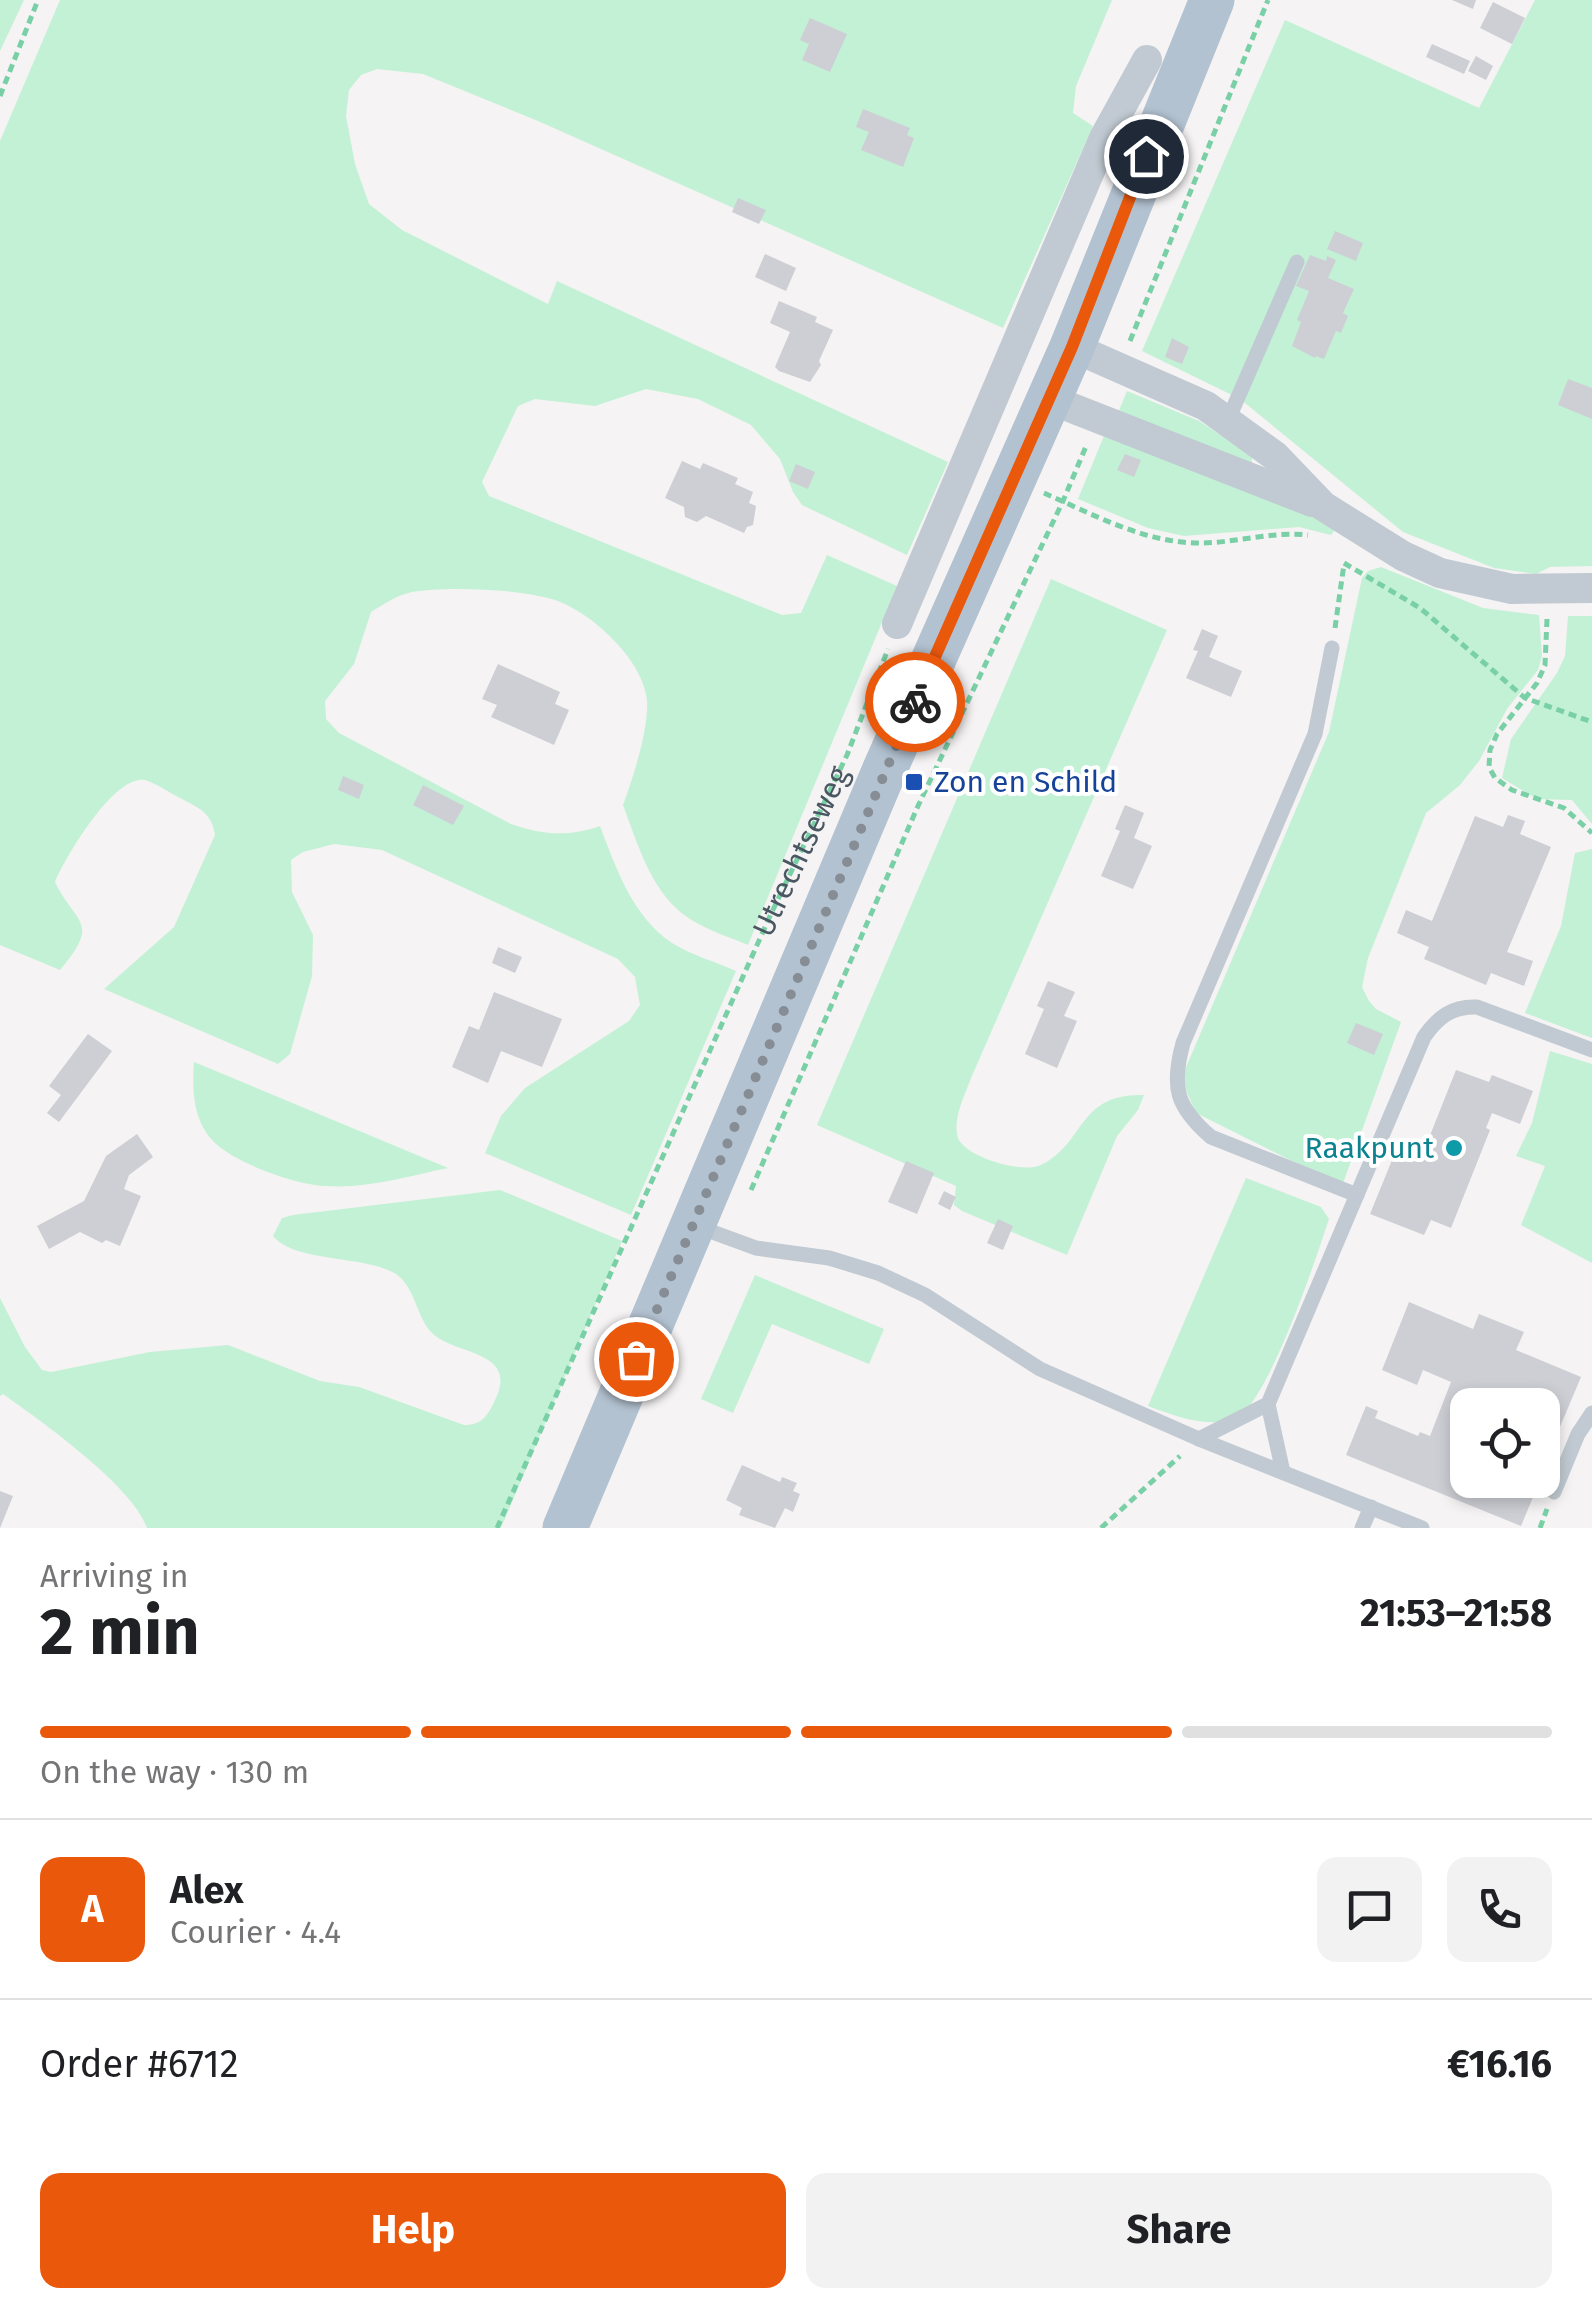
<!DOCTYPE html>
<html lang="en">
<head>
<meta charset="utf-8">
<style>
  :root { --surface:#fff; --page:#f2f2f2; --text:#202124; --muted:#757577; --line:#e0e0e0; --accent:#ea580c }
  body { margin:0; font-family:"Fira Sans",sans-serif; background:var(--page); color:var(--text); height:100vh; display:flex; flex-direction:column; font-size:38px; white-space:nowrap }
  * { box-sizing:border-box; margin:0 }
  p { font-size:32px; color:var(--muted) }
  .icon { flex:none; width:55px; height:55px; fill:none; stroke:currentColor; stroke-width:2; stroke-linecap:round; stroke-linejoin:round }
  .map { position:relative; height:1528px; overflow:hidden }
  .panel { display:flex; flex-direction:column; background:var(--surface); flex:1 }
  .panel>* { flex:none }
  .tools { position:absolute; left:1450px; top:1388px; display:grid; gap:20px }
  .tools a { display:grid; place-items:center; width:110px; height:110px; border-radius:20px; background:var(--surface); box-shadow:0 5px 15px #0003; font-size:50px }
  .pin { position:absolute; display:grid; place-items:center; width:85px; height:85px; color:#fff; margin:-42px; border:5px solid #fff; border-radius:50%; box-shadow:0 2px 10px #0007 }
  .courier { position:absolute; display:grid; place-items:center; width:100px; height:100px; margin:-50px; border:8px solid #ea580c; border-radius:50%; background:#fff; color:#222; box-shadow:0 2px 12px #0007 }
  .overview em { font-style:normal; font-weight:700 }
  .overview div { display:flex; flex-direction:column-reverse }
  .overview { display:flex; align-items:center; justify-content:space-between; height:170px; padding:0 40px }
  h1 { font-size:65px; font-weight:700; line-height:75px }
  .bar { display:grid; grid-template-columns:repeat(4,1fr); gap:15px 10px; align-content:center; height:120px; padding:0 40px }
  .bar i { height:12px; border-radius:8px; background:var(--line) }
  .bar .selected { background:var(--accent) }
  .bar p { grid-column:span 4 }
  .line { display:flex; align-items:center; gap:25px; padding:0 40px; border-top:2px solid var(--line) }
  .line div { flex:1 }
  .round { display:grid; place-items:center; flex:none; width:105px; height:105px; border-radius:20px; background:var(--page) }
  .action { display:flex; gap:20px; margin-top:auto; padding:20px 40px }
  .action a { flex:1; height:115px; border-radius:20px; background:var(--accent); color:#fff; font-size:40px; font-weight:700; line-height:115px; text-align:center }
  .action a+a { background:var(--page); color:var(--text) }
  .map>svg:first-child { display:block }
  .green { fill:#c3f1d5 }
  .building { fill:#cdcfd5 }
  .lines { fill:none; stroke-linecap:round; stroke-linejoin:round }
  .path { stroke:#7ad0a6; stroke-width:5; stroke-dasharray:8 5; stroke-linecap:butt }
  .service { stroke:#c1cad2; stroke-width:15 }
  .minor { stroke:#c1cad2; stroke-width:30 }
  .primary { stroke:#b3c2d1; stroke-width:45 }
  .done { stroke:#868d94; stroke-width:10; stroke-dasharray:0 18 }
  .route { stroke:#ea580c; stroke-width:12 }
  .transit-dot { fill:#1a4fb4; stroke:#fff; stroke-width:4 }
  .culture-dot { fill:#0f9aa8; stroke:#fff; stroke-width:4 }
  .labels { text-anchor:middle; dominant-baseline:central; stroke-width:8; stroke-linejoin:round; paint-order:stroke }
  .transit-label { font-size:30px; fill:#164399; stroke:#fff; text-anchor:start }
  .street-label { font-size:30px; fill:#4a5661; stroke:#fff }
  .culture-label { font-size:30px; fill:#0d838f; stroke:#fff; text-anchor:end }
</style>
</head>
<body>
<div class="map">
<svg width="1592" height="1528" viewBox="0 0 1592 1528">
  <rect width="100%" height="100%" fill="#f5f3f3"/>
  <g class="green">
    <polygon points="0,0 24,0 0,51"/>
    <path d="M60,0H1112L1076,86L1073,113L1093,126L1003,328L538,121L423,74L377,69L361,75L349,90L346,116L355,164L369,204L402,230L548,304L557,281L948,462L907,555L802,505L793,492L780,459L751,425L698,399L646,389L595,406L535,399L518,406L482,482L489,496L782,615L801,613L827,555L897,586L748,945C729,937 707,930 690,919C652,895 638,845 623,805C633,778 649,729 647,700C643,660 594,615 558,601C526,589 446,586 412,592C397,595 384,604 371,612L354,664L325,701L326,719L339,733L511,824C542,835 569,837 600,826C616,868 632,916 672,943C691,955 716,962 736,971L631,1215L485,1153L501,1116L525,1088L629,1021L640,1005L635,977L618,959L382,850L334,844L303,852L291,860L292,892L313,935L312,976L290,1054L278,1064L104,989L174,927L215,835C212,813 199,808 180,798C170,793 156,783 145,780C114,774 65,858 55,882C75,924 102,921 60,970L0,945V141Z"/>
    <polygon points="1535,0 1592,0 1592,566 1550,567 1536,574 1494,568 1403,532 1240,399 1142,351 1285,20 1479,108"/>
    <polygon points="1127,391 1199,421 1252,456 1252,462 1247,466 1118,413"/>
    <polygon points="1106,431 1297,507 1335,530 1331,535 1299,527 1184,536 1148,528 1078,499"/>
    <polygon points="1381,567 1483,608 1539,615 1542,656 1538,670 1507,709 1479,761 1460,785 1426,813 1368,958 1362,987 1369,1001 1376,1009 1401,1022 1342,1186 1196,1113 1181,1079 1329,732 1362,578 1368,571"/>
    <path d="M1051,579L1167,630L971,1078C965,1095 952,1119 958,1138C965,1157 1023,1174 1041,1165C1086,1143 1077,1093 1144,1095L1138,1110L1117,1136L1067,1255L962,1211L954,1205L956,1186L817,1125Z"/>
    <polygon points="1568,616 1592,616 1592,824 1572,800 1537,799 1502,778 1511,739 1557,673 1565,656"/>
    <polygon points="1592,849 1592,1038 1525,1013 1561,926 1575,853"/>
    <polygon points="1550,1051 1592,1064 1592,1263 1521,1225 1545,1166 1516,1156 1532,1123"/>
    <path d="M194,1062L448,1168C409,1176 366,1189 326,1186C296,1185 234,1163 213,1141C193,1120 192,1090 194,1062Z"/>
    <path d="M1246,1178L1321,1207L1329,1219C1317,1255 1266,1412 1232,1420C1203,1427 1175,1416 1148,1406Z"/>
    <path d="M500,1190L622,1241L501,1528H147C133,1486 41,1421 3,1394L0,1396V1298L25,1347L42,1370L51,1372L150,1352L228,1345L320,1381L359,1387L464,1425C483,1425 488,1415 496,1398C518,1350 454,1355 432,1333C416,1317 416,1288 396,1274C366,1255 295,1263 273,1236L282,1218L293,1215Z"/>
    <polygon points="755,1275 884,1329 869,1364 772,1324 733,1413 701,1399"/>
  </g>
  <g class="building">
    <polygon points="1452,0 1476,0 1473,9"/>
    <polygon points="1493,2 1525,18 1512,44 1480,28"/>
    <polygon points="810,18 847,34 830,72 802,60 809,44 800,40"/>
    <polygon points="1432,44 1470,61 1464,74 1426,57"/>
    <polygon points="1476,56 1493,66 1486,80 1468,71"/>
    <polygon points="863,109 910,128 907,135 914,138 903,167 861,150 869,132 856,127"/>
    <polygon points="738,198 766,210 759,224 732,212"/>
    <polygon points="1335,231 1363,243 1356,261 1327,249"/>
    <polygon points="765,254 796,268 786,291 755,277"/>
    <polygon points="1310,255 1326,261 1327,256 1336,260 1328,278 1354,289 1343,313 1348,316 1341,333 1336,331 1324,359 1316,356 1315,358 1292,346 1301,322 1297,320 1309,291 1296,286"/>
    <polygon points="779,301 817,317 815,322 833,330 819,361 821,365 810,382 779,371 775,367 790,332 770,323"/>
    <polygon points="1172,338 1189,347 1182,364 1165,357"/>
    <polygon points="1568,379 1592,388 1592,419 1558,405"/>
    <polygon points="1125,454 1141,460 1134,477 1117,470"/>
    <polygon points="682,461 700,469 703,463 738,478 735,484 753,492 749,503 756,506 753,525 747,527 744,533 706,516 697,522 685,517 684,507 665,498"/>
    <polygon points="796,464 815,472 808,489 789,481"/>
    <polygon points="1202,629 1218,636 1209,657 1242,671 1231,697 1186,678 1198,651 1193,650"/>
    <polygon points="498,664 560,692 555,704 569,710 554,745 491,717 497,705 482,699"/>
    <polygon points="343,776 364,785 359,799 338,790"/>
    <polygon points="423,785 464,806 453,825 413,805"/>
    <polygon points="1125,805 1144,813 1134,838 1152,846 1133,889 1101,876 1120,831 1115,829"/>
    <polygon points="1508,815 1525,821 1520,834 1551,847 1507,952 1533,961 1524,986 1491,973 1486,985 1424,959 1429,947 1397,933 1406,910 1432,921 1475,816 1503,827"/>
    <polygon points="498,947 522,957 515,973 492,963"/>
    <polygon points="1048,981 1075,992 1064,1016 1077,1021 1057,1068 1025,1054 1044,1009 1037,1006"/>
    <polygon points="494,992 562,1019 542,1067 501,1051 488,1083 452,1067 469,1026 479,1030"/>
    <polygon points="1356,1023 1383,1034 1374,1055 1347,1043"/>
    <polygon points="88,1034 112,1051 59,1122 47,1113 61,1095 49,1086"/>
    <polygon points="1456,1070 1489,1082 1492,1075 1533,1091 1520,1124 1492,1113 1486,1128 1490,1130 1451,1228 1431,1220 1424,1235 1370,1214 1399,1143 1423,1153"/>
    <polygon points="137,1134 153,1157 129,1175 124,1189 141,1196 120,1246 106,1240 102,1243 80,1232 49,1249 37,1226 84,1201 106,1156"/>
    <polygon points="906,1161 934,1173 917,1214 888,1202"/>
    <polygon points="944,1191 956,1197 950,1210 938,1204"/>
    <polygon points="998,1219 1013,1226 1003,1250 987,1243"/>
    <polygon points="1409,1302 1473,1329 1479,1314 1524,1332 1516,1350 1581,1377 1554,1441 1542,1436 1542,1405 1468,1405 1468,1480 1512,1480 1536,1490 1521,1526 1346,1455 1366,1406 1378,1411 1375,1418 1418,1436 1420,1432 1430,1436 1451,1382 1423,1370 1417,1385 1382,1370"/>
    <polygon points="742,1465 780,1482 782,1477 797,1483 793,1491 800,1494 793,1512 785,1508 775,1528 739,1515 742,1508 726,1500"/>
    <polygon points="0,1491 13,1496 0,1528"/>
  </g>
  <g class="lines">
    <g class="path">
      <polyline points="0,96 38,0"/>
      <polyline points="1130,341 1268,0"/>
      <path d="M1044,493C1092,514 1145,543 1199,543C1236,543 1272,531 1308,535"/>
      <polyline points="1344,563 1420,608 1525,698 1592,722"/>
      <polyline points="1547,619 1545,665 1537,683 1497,734 1490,750 1489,767 1495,778 1512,790 1564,808 1592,833"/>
      <polyline points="1335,628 1344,564"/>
      <polyline points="751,1190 918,806 1063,501 1087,444"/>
      <path id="s1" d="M497,1528L770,916L847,755L888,649"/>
      <polyline points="1101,1528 1180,1456"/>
      <polyline points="1540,1528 1547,1509"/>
    </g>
    <g class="service">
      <polyline points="1228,420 1297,262"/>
      <path d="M1332,648L1315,734L1183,1043C1171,1087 1176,1107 1211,1137L1357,1195"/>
      <polyline points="696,1226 756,1248 829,1258 878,1273 925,1295 1040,1369 1199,1439 1422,1528"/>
      <polyline points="1268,1404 1283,1472"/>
      <path d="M1199,1439L1268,1404L1424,1037C1438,1017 1452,1006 1477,1007L1592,1050"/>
      <polyline points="1554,1492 1578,1434 1592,1413"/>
      <polyline points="1362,1528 1371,1507"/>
    </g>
    <g class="minor">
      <polyline points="1072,347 1206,406 1275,456 1323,506 1403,556 1440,573 1512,589 1592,588"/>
      <polyline points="1049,399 1312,502"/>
      <polyline points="897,624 1104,138 1147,60"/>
    </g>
    <polyline class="primary" points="565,1528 885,769 1072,347 1212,0"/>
  </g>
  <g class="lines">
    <polyline class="done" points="636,1359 915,702"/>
    <polyline class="route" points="915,702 1072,347 1146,156"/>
  </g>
  <rect class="transit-dot" x="904" y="772" width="20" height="20" rx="5"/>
  <circle class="culture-dot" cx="1454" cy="1148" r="10"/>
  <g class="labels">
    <g class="transit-label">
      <text x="934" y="782">Zon en Schild</text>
    </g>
    <g class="street-label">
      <text stroke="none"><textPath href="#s1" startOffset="742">Utrechtseweg</textPath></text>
    </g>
    <g class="culture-label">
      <text x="1434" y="1148">Raakpunt</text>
    </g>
  </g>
</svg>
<div class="tools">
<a><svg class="icon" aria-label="locate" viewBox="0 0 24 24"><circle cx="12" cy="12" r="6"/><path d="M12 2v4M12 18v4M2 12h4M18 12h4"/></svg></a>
</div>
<div class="pin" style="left:636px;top:1359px;background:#ea580c"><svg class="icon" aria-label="bag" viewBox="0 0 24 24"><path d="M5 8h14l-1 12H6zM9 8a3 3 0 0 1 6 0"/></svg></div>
<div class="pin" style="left:1146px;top:156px;background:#1f2937"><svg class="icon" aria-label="home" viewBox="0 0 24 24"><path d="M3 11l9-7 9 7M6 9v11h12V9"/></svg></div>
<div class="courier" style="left:915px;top:702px"><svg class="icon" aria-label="bike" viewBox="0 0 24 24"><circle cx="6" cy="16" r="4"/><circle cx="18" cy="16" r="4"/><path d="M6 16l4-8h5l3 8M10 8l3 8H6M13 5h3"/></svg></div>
</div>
<section class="panel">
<div class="overview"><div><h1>2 min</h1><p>Arriving in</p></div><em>21:53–21:58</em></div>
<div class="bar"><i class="selected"></i><i class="selected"></i><i class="selected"></i><i></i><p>On the way · 130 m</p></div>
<div class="line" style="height:180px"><b class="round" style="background:var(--accent);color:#fff">A</b><div><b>Alex</b><p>Courier · 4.4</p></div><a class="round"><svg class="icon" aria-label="chat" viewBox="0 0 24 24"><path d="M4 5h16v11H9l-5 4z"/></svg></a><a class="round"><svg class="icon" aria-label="phone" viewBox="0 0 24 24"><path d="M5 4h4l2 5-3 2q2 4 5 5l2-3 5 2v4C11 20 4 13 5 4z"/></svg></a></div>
<div class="line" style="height:130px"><div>Order #6712</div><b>€16.16</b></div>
<div class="action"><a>Help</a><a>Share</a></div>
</section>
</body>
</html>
